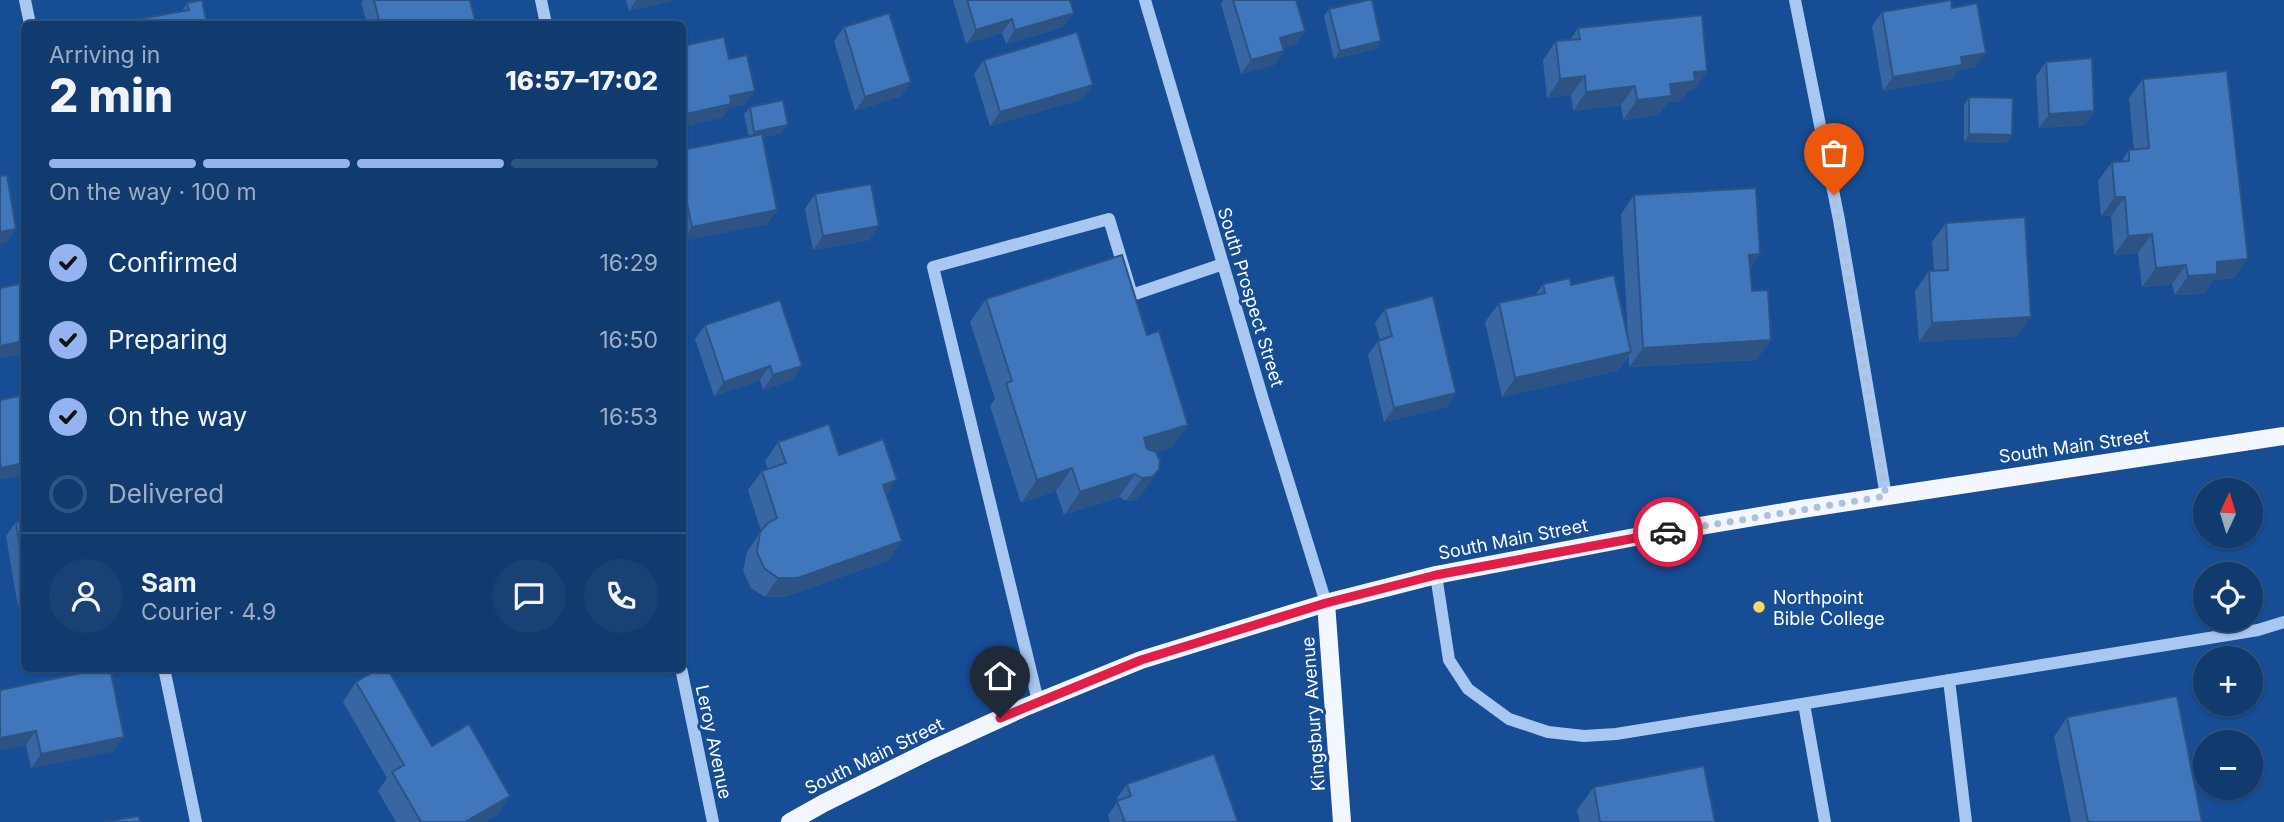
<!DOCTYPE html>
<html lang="en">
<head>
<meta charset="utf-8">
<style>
  :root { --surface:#113a6f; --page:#1a4174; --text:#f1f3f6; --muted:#9cadc3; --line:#305482; --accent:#95b2f1 }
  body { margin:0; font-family:Inter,sans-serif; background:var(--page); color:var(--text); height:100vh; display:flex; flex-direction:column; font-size:26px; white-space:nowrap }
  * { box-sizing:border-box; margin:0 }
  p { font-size:23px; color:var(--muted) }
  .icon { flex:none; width:38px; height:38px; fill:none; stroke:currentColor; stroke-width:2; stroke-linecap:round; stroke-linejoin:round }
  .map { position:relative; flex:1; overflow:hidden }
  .drawer { position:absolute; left:21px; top:21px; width:665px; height:651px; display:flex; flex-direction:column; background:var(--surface); border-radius:10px; box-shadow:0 2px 5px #0004,0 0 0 2px var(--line) }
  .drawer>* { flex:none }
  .needle { width:46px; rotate:4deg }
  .fabs { position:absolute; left:2193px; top:478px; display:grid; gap:14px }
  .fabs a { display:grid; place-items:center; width:70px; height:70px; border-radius:50%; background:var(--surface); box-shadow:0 2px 5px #0004,0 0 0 2px var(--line); font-size:35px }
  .pin { position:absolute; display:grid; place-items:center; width:60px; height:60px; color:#fff; margin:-72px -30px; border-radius:50% 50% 50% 0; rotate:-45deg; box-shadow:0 0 7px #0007 }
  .pin .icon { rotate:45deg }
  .courier { position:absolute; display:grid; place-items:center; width:70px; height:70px; margin:-35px; border:5px solid #e11d48; border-radius:50%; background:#fff; color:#222; box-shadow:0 2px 9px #0007 }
  .summary em { font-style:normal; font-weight:800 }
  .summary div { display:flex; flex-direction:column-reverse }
  .summary { display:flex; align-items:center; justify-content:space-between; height:119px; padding:0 28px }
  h1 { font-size:46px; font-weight:800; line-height:52px }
  .bar { display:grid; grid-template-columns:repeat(4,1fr); gap:10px 7px; align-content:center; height:84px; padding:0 28px }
  .bar i { height:9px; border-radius:5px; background:var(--line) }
  .bar .current { background:var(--accent) }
  .bar p { grid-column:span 4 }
  .line { display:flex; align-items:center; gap:18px; padding:0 28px; border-top:2px solid var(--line) }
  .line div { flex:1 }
  .round { display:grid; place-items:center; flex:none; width:74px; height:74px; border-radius:37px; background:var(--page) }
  ol { padding:0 28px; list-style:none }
  li { display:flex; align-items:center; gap:21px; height:77px }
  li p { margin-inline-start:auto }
  li .icon { padding:7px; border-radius:50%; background:var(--accent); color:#111; stroke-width:4 }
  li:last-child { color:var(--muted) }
  li i { width:38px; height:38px; border:4px solid var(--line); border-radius:50% }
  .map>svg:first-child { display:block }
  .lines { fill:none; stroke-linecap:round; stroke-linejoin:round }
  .minor { stroke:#a8c8f1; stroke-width:12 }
  .major { stroke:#f2f7ff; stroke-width:18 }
  .wall { fill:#3766a2 }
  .shaded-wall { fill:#2d5384 }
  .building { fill:#4077bc; stroke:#2d5384; stroke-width:2 }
  .done { stroke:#aec1da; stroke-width:7; stroke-dasharray:0 12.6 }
  .route { stroke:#e11d48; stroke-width:9 }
  .poi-dot { fill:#ffd468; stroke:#174d94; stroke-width:2.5 }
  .labels { text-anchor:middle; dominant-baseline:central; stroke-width:6; stroke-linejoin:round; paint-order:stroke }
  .street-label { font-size:18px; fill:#fff; stroke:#174d94 }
  .poi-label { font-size:18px; fill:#fff; stroke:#174d94; text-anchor:start }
</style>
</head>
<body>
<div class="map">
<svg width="2284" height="822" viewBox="0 0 2284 822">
  <rect width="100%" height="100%" fill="#174d94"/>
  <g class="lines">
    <g class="minor">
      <polyline points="25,0 30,24"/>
      <polyline points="541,0 546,24"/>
      <polyline points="1145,0 1264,403 1326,603"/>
      <polyline points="1795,0 1839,220 1886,496"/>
      <polyline points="1436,575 1449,660 1468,689 1509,719 1548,732 1584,736 1616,734 2203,639 2258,630 2284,622"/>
      <polyline points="164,668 196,822"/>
      <polyline points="681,668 713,822"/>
      <polyline points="1949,680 1966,822"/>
      <polyline points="1038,701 933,267 1109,219 1132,295 1223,264"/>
      <polyline points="1804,704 1825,822"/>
    </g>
    <g class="major">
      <polyline points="1326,603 1342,822"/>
      <polyline points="790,822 824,803 931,750 1023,708 1141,660 1326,603 1436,575 1640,536 1802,509 2284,436"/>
    </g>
  </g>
  <g class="wall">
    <polygon points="363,0 470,0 476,24 367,24 361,2"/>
    <polygon points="626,0 675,0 629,11"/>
    <polygon points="953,0 1070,0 1064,27 1006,44 1002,33 966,44"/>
    <polygon points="1223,0 1296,0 1305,31 1295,45 1283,48 1284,51 1274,65 1241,74 1221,4"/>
    <polygon points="187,3 207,24 117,24 118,23 182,11"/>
    <polygon points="1952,8 1976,67 1958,70 1952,79 1883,91 1872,26 1882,12"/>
    <polygon points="1329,9 1381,41 1376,49 1334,59 1324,16"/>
    <polygon points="844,27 911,82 901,96 855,111 834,41"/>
    <polygon points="1578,28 1707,71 1694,90 1688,91 1681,101 1668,102 1658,115 1623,120 1621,105 1573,111 1571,95 1547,98 1543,60 1556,41 1570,40"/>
    <polygon points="984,60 1083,99 990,126 974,74"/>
    <polygon points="2046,62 2094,111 2085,125 2039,128 2036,76"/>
    <polygon points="2143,79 2234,278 2213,280 2204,294 2175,295 2172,284 2142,287 2138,253 2114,255 2111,216 2101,216 2098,181 2112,162 2121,162 2129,150 2134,150 2129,98"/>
    <polygon points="1969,97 2012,135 2006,143 1964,142 1964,105"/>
    <polygon points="750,107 782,133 762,137 777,210 767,224 682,241 682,150 749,137 744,114"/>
    <polygon points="815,194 879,226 869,240 813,250 805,209"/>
    <polygon points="1634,195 1760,254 1750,268 1757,360 1629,367 1629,356 1617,371 1502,397 1485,322 1499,303 1535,295 1543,284 1571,285 1628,337 1621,214"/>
    <polygon points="1946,223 2018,336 1919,342 1915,291 1929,271 1934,271 1932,242"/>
    <polygon points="986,299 1188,425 1171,448 1156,452 1143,493 1136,500 1126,501 1119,497 1064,515 1056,491 1021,503 990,406 995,399 970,322"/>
    <polygon points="1385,309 1456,393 1447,407 1384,422 1368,355 1378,341 1380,340 1375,323"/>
    <polygon points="705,325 792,380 763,390 760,380 714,396 695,339"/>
    <polygon points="778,442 839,455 886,495 889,560 785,597 765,597 751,588 743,571 747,552 761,531 748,490 762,471 768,469 765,461"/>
    <polygon points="24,521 24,606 18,607 6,536 16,522"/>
    <polygon points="356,682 432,746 497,815 485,822 396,822 378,791 387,778 343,702"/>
    <polygon points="0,690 114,751 31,768 26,745 0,750"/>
    <polygon points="2067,717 2202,822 2071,822 2054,737"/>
    <polygon points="1127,784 1238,822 1110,822 1108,815 1118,801 1117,798"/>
    <polygon points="1594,787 1715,822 1580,822 1577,810"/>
  </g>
  <g class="shaded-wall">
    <polygon points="636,0 675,0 629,11"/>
    <polygon points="1074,13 1064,27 1006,44 1015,30"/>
    <polygon points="1012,19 1002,33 966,44 976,30"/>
    <polygon points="1305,31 1295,45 1270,52 1280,38"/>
    <polygon points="1381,41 1376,49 1334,59 1340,51"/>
    <polygon points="1284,51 1274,65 1241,74 1251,60"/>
    <polygon points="1986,53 1976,67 1958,70 1952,79 1883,91 1893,77 1961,57"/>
    <polygon points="1707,71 1694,90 1688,91 1681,101 1668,102 1658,115 1623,120 1637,100 1694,72"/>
    <polygon points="1585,76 1571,95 1547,98 1560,79"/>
    <polygon points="911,82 901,96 855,111 865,97"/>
    <polygon points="1093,85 1083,99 990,126 1000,112"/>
    <polygon points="1635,86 1621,105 1573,111 1586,92"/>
    <polygon points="755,91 745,105 729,108 722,118 682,127 682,115 730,96"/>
    <polygon points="2094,111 2085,125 2039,128 2049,114"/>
    <polygon points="788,125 782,133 749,139 754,132"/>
    <polygon points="1969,134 2012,135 2006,143 1964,142"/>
    <polygon points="2115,197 2125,197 2111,216 2101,216"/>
    <polygon points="777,210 767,224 682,241 692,227"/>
    <polygon points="879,226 869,240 813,250 823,236"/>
    <polygon points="16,229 6,243 0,244 0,232"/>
    <polygon points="2152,234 2138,253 2114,255 2128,236"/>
    <polygon points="1760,254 1746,274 1749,255"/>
    <polygon points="2248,259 2234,278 2213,280 2204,294 2175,295 2188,276 2217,262"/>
    <polygon points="2186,265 2172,284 2142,287 2156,268"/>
    <polygon points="2031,317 2018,336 1919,342 1932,323"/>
    <polygon points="1771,340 1757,360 1629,367 1643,348"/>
    <polygon points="24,341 24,354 0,358 0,346"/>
    <polygon points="1631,352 1617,371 1502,397 1515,378"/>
    <polygon points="770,366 760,380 714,396 724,382"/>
    <polygon points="802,366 792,380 763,390 773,375"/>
    <polygon points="1456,393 1447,407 1384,422 1394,408"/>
    <polygon points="1188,425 1171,448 1128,461 1144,438"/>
    <polygon points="24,463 24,475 0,480 0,470 1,468"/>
    <polygon points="1072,468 1056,491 1021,503 1037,480"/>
    <polygon points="1159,470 1143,493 1136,500 1126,501 1142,478"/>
    <polygon points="1135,474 1119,497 1064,515 1080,492"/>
    <polygon points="897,480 884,499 883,485"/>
    <polygon points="902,541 889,560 785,597 765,597 778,578"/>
    <polygon points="24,597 24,606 18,607"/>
    <polygon points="36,731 26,745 0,750 0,738"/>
    <polygon points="124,737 114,751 31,768 41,754"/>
    <polygon points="510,796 497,815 485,822 465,822"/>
  </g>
  <g class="building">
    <polygon points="202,0 207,24 119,24 118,23 189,10 187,3"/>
    <polygon points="374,0 470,0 476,24 380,24"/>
    <polygon points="967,0 1070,0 1074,13 1015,30 1012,19 976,30"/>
    <polygon points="1233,0 1296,0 1305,31 1280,38 1284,51 1251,60"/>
    <polygon points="1368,0 1372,0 1381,41 1340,51 1329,9"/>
    <polygon points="1951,0 1952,8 1977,3 1986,53 1961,57 1962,65 1893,77 1882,12"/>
    <polygon points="889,13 911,82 865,97 844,27"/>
    <polygon points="1702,15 1707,71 1694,72 1695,81 1670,84 1672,96 1637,100 1635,86 1586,92 1585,76 1560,79 1556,41 1580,39 1578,28"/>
    <polygon points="1077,32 1093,85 1000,112 984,60"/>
    <polygon points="724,37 729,59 747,55 755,91 730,96 731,104 682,115 682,46"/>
    <polygon points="2092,58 2094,111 2049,114 2046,62"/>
    <polygon points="2227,71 2248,259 2217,262 2217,274 2188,276 2186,265 2156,268 2152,234 2128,236 2125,197 2115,197 2112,162 2129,161 2129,150 2149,148 2143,79"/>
    <polygon points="1969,97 2013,98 2012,135 1969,134"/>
    <polygon points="783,100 788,125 754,132 750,107"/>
    <polygon points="762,134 777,210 692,227 682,180 682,150"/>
    <polygon points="7,175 16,229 0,232 0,176"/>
    <polygon points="871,184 879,226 823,236 815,194"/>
    <polygon points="1756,188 1760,254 1749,255 1752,291 1768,290 1771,340 1643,348 1634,195"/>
    <polygon points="2025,217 2031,317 1932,323 1929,271 1948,270 1946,223"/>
    <polygon points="1122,255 1147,335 1159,331 1188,425 1144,438 1147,449 1156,452 1160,461 1159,470 1152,477 1142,478 1135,474 1080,492 1072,468 1037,480 1006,383 1012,381 986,299"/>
    <polygon points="1614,275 1631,352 1515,378 1499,303 1545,293 1543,284 1570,278 1571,285"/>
    <polygon points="24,283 24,341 0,346 0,288"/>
    <polygon points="1433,296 1456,393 1394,408 1378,341 1392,336 1385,309"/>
    <polygon points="780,300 802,366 773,375 770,366 724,382 705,325"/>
    <polygon points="24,395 24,463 1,468 0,462 0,400"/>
    <polygon points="829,424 839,455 883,439 897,480 883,485 902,541 798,578 778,578 764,568 757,552 760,532 768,523 777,518 762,471 786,463 778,442"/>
    <polygon points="24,521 24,575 16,522"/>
    <polygon points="105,668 110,668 124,737 41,754 36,731 0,738 0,690"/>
    <polygon points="380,668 387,668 432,746 469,724 510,796 465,822 421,822 392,772 404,765 356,682"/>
    <polygon points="2177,696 2202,822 2088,822 2067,717"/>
    <polygon points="1214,754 1238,822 1125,822 1117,801 1131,796 1127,784"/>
    <polygon points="1704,766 1715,822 1600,822 1594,787"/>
    <polygon points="139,816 140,822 104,822"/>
  </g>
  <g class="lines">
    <polyline class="done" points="1668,532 1886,496 1834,195"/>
    <polyline class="route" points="1000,718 1141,660 1326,603 1436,575 1668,532"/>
  </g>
  <circle class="poi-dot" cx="1759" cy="607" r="7"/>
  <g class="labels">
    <g class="street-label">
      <text transform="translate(1251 297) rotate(73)">South Prospect Street</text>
      <text transform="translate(2074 446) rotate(-8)">South Main Street</text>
      <text transform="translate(1513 539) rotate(-11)">South Main Street</text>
      <text transform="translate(1313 714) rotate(-94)">Kingsbury Avenue</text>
      <text transform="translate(714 742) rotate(78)">Leroy Avenue</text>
      <text transform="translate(874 756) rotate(-26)">South Main Street</text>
    </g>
    <g class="poi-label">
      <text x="1773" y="597">Northpoint<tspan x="1773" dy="21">Bible College</tspan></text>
    </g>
  </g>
</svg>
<div class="fabs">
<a><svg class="needle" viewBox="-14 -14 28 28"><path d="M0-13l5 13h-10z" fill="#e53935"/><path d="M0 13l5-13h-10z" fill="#9cadc3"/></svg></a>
<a><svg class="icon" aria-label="locate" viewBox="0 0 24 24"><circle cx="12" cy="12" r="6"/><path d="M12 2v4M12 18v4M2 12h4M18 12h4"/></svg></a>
<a>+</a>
<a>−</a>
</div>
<div class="pin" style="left:1834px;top:195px;background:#ea580c"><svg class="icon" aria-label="bag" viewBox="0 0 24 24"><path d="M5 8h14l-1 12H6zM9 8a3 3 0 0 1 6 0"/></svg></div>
<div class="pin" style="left:1000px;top:718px;background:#1f2937"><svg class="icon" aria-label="home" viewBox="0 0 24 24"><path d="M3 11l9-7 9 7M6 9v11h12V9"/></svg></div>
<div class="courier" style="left:1668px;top:532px"><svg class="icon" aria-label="car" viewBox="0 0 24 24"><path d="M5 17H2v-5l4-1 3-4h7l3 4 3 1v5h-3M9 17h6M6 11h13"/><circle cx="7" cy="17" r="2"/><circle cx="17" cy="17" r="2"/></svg></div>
<section class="drawer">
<div class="summary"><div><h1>2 min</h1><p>Arriving in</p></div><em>16:57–17:02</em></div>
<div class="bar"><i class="current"></i><i class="current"></i><i class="current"></i><i></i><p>On the way · 100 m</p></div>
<ol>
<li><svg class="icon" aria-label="check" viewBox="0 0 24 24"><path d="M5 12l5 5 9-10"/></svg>Confirmed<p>16:29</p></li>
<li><svg class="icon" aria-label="check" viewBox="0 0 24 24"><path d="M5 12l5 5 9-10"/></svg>Preparing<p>16:50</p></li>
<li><svg class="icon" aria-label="check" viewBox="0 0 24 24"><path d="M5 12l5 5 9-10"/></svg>On the way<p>16:53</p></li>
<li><i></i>Delivered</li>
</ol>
<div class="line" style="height:126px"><a class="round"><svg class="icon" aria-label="person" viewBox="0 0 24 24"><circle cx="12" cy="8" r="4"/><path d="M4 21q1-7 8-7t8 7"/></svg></a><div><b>Sam</b><p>Courier · 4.9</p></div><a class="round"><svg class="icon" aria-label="chat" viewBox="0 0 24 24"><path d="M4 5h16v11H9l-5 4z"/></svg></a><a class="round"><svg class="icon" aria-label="phone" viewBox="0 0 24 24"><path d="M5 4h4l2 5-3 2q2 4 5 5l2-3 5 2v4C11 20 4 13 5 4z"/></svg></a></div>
</section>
</div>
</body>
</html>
